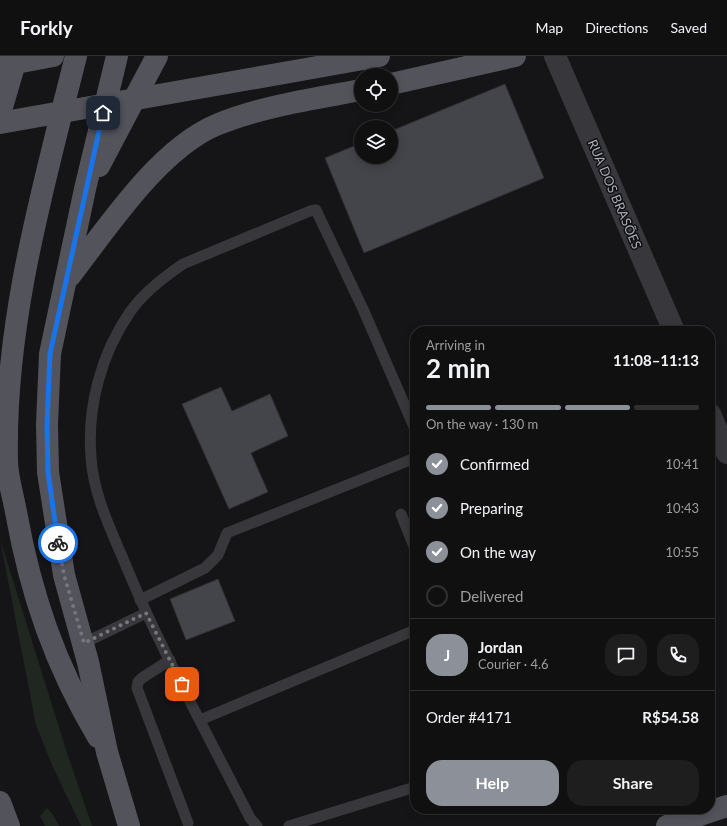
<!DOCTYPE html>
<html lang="en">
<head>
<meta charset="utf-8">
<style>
  :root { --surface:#101011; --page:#1e1e1f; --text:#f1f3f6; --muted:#9c9d9f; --line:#303031; --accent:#8c9099 }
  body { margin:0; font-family:Lato,sans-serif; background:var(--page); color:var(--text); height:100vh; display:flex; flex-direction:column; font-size:15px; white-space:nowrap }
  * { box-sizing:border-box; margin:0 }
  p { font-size:13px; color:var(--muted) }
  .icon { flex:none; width:22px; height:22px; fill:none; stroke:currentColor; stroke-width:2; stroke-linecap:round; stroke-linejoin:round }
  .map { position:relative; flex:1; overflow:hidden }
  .panel { position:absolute; left:410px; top:270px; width:305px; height:488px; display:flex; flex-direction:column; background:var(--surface); border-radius:16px; box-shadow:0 2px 10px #0003,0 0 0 1px var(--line) }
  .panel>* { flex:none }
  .tools { position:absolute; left:354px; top:12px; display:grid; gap:8px }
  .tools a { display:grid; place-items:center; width:44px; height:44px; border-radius:50%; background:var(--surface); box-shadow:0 2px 10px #0003,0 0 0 1px var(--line); font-size:20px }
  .pin { position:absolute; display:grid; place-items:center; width:34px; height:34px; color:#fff; margin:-17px; border-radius:8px; box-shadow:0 2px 6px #0006 }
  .courier { position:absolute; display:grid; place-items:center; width:40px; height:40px; margin:-20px; border:3px solid #1a73e8; border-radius:50%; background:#fff; color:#222; box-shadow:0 1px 5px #0007 }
  .summary em { font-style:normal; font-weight:700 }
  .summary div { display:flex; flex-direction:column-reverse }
  .summary { display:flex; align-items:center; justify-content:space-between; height:68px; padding:0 16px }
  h1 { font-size:26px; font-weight:700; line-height:30px }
  .bar { display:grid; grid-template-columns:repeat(4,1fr); gap:6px 4px; align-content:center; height:48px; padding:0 16px }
  .bar i { height:5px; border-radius:3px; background:var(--line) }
  .bar .selected { background:var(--accent) }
  .bar p { grid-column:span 4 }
  .line { display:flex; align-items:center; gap:10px; padding:0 16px; border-top:1px solid var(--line) }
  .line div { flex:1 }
  .round { display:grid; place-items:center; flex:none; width:42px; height:42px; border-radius:16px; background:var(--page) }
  ol { padding:0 16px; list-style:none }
  li { display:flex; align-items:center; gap:12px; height:44px }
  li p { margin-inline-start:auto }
  li .icon { padding:4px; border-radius:50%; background:var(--accent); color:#fff; stroke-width:4 }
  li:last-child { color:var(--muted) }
  li i { width:22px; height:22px; border:2px solid var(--line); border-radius:50% }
  .action { display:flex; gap:8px; margin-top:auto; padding:8px 16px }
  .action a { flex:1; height:46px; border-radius:16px; background:var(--accent); color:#fff; font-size:16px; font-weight:700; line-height:46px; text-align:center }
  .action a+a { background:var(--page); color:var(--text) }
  header { display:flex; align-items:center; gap:24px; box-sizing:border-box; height:56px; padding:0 20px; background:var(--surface); border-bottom:1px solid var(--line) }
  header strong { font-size:19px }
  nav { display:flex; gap:22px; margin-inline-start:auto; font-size:14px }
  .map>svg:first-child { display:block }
  .green { fill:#202721 }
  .building { fill:#44454a; stroke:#2f2f33 }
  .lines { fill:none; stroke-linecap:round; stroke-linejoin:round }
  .lane { stroke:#37373c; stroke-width:11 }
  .street { stroke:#37373c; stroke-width:22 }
  .primary { stroke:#53545b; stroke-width:22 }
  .primary-bridge { stroke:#53545b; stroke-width:22 }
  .done { stroke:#75777e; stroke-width:4; stroke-dasharray:0 7.2 }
  .route { stroke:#1a73e8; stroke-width:5 }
  .labels { text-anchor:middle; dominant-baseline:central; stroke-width:3; stroke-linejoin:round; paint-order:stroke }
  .street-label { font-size:13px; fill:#a8acb6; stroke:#101012 }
</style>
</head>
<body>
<header>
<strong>Forkly</strong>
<nav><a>Map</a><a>Directions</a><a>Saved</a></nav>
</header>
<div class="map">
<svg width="727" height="770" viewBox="0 0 727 770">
  <rect width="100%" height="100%" fill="#151517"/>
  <g class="green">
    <polygon points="0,483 67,697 92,770 81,770 52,709 36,669"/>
    <polygon points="47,752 53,759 59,770 45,770 40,760"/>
  </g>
  <g class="building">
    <polygon points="505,28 544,122 364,197 325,102 361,87 361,101 391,101 391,75"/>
    <polygon points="221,331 232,355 270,338 288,380 251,397 268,436 229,453 182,348"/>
    <polygon points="218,523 235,565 186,584 170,543"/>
  </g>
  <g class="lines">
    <g class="lane">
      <polyline points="401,458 415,493"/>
      <polyline points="140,544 205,512 218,499 227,477 415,402"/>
      <polyline points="84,587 146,557"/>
      <polyline points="170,604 142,622 138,626 137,632 188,767"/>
      <polyline points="200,664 415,574"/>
      <path d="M257,770L250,762C207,677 160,593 124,505C110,472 93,437 91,401C87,351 101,298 130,256C143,237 164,221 183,208L310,155L316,154L363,253L415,373"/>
      <polyline points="289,770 415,731"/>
    </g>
    <g class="street">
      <polyline points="555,0 674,275"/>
      <polyline points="710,358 727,397"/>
    </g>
    <g class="primary">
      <path d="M76,0C43,132 4,267 7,404C7,421 13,439 16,456C31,539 55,609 98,681"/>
      <polyline points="117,0 85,133 50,298 47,368 48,416 64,519 88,606 107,696 129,770"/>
      <polyline points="363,3 379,0"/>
      <polyline points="391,28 515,0"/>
      <polyline points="0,58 17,0"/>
      <polyline points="99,110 157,0"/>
      <path d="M70,220C108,171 158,94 216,69C262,50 313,43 361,34"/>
      <polyline points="0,746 9,770"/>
      <polyline points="667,770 727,750"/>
    </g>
    <g class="primary-bridge">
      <polyline points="0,10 53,0"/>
      <polyline points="0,67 363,3"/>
    </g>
  </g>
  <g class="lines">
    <polyline class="done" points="58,487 64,519 84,587 146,557 182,628"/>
    <polyline class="route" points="58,487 48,416 47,368 50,298 103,57"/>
  </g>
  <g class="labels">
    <g class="street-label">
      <text transform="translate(615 138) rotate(67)">RUA DOS BRASÕES</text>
    </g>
  </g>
</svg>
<div class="tools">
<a><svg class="icon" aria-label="locate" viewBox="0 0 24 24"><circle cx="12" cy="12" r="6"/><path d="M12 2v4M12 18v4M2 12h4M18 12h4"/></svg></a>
<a><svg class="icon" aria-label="layers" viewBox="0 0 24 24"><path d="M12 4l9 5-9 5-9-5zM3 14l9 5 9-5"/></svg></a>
</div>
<div class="pin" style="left:182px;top:628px;background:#ea580c"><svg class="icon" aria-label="bag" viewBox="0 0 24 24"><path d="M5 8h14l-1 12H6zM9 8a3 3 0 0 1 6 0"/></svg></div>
<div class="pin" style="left:103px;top:57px;background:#1f2937"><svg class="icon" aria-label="home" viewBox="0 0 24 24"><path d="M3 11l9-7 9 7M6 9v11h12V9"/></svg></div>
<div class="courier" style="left:58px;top:487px"><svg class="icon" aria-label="bike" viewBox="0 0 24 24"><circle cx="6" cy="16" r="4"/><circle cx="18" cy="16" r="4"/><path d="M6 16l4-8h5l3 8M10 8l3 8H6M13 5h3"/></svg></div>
<section class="panel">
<div class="summary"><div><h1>2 min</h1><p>Arriving in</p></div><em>11:08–11:13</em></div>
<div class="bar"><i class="selected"></i><i class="selected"></i><i class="selected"></i><i></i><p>On the way · 130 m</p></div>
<ol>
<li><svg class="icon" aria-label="check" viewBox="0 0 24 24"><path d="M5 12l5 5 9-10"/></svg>Confirmed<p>10:41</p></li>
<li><svg class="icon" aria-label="check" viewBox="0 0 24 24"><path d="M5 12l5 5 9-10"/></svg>Preparing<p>10:43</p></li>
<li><svg class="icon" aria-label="check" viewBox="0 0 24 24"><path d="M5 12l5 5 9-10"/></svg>On the way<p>10:55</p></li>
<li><i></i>Delivered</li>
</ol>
<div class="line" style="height:72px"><b class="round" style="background:var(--accent);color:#fff">J</b><div><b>Jordan</b><p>Courier · 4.6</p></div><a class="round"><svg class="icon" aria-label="chat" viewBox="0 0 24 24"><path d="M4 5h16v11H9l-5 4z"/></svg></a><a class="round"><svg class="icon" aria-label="phone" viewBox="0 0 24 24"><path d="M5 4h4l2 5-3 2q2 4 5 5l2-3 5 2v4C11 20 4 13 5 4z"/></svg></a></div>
<div class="line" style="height:52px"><div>Order #4171</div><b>R$54.58</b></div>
<div class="action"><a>Help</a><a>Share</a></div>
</section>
</div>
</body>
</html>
